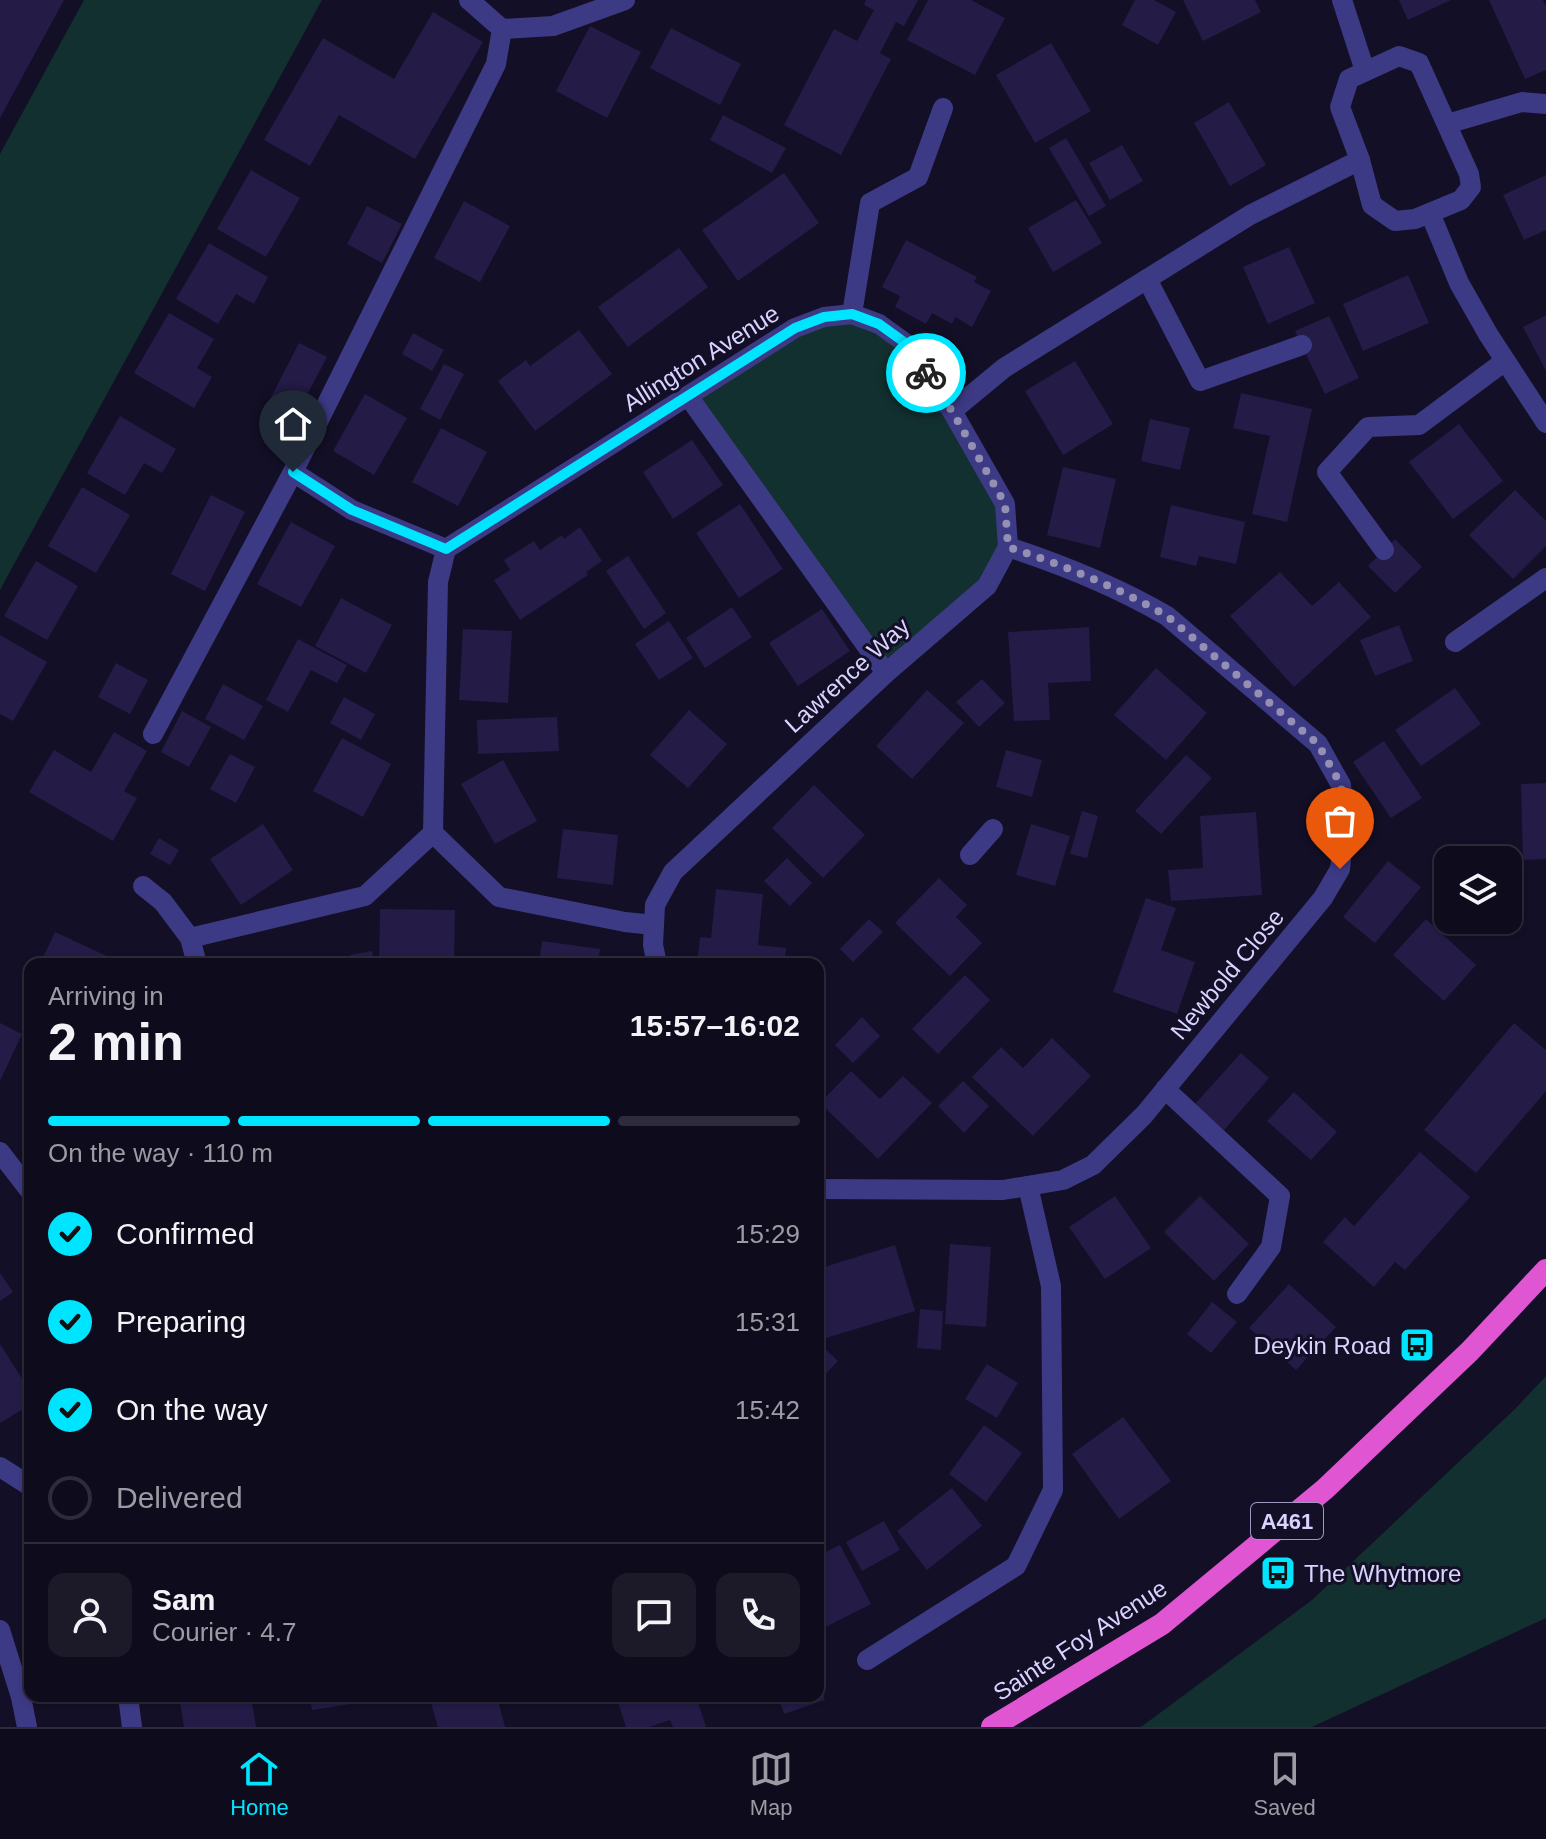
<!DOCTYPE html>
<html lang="en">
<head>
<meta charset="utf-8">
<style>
  :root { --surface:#0e0b1c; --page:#1c1929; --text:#f1f3f6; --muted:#9b9ba3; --line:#2e2b3b; --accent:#00e5ff }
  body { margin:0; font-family:Helvetica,sans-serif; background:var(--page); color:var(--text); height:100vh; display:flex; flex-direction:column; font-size:30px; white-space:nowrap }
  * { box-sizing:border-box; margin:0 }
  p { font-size:26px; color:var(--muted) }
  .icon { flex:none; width:44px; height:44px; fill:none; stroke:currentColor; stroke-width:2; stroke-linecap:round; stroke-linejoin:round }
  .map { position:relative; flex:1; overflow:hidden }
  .details { position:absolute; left:24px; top:958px; width:800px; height:744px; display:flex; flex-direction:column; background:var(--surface); border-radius:16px; box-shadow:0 2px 6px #0004,0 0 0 2px var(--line) }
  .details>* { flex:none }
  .buttons { position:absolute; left:1434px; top:846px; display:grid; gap:16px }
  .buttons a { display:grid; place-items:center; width:88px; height:88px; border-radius:16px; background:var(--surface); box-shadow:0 2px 6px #0004,0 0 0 2px var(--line); font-size:40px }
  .pin { position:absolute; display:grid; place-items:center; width:68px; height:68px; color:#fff; margin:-82px -34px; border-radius:50% 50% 50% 0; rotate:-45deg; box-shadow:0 0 8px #0007 }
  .pin .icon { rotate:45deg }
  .courier { position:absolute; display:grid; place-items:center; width:80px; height:80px; margin:-40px; border:6px solid #00e5ff; border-radius:50%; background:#fff; color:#222; box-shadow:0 2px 10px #0007 }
  .head em { font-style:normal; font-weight:800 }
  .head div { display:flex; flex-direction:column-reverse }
  .head { display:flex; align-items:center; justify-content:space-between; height:136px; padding:0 24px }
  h1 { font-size:52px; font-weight:800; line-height:60px }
  .bar { display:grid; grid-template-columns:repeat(4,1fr); gap:12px 8px; align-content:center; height:96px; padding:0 24px }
  .bar i { height:10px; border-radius:6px; background:var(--line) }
  .bar .active { background:var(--accent) }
  .bar p { grid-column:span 4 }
  .line { display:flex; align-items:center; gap:20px; padding:0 24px; border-top:2px solid var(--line) }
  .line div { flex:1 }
  .round { display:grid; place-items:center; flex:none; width:84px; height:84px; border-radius:16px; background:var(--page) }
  ol { padding:0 24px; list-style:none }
  li { display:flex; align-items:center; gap:24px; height:88px }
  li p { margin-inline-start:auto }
  li .icon { padding:8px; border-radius:50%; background:var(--accent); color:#111; stroke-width:4 }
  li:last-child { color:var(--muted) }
  li i { width:44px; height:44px; border:4px solid var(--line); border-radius:50% }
  .menu { display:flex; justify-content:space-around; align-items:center; height:112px; border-top:2px solid var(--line); background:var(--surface); font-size:22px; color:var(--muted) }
  .menu a { display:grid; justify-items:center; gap:4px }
  .menu .active { color:var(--accent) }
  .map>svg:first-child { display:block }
  .green { fill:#12302f }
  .building { fill:#241b47 }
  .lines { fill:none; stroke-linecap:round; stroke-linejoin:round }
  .service { stroke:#3d3a85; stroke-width:20 }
  .minor { stroke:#3d3a85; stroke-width:20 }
  .trunk { stroke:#e055d1; stroke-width:22 }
  .done { stroke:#948fb3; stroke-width:8; stroke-dasharray:0 14.4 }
  .route { stroke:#00e5ff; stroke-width:10 }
  .labels { text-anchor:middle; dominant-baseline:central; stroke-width:6; stroke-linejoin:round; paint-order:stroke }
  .shield { fill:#130f26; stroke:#9e99be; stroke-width:2 }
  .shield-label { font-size:22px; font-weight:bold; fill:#d9d4ff }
  .street-label { font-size:24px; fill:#d9d4ff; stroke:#130f26 }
  .poi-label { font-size:24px; fill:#d9d4ff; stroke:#130f26; text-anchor:end }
</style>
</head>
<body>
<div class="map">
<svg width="1546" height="1727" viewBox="0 0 1546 1727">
  <rect width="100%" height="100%" fill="#130f26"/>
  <g class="green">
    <polygon points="84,0 322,0 0,590 0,154"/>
    <polygon points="852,314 904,342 1005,504 1008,547 987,586 886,673 688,396 795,328"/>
    <polygon points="1546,1376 1546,1618 1312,1727 1141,1727 1312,1600 1515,1409"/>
  </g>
  <g class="building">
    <polygon points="0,0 64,0 0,118"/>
    <polygon points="866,0 918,0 904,26 896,22 880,53 891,59 841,155 784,125 834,29 857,41 874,10 864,5"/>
    <polygon points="928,0 971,0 1005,18 975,75 907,40"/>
    <polygon points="1135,0 1154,0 1176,12 1158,45 1122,25"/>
    <polygon points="1183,0 1255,0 1261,12 1203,41"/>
    <polygon points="1399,0 1451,0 1408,20"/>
    <polygon points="1489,0 1543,0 1546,6 1546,70 1525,79"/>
    <polygon points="433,12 483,42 415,159 339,115 310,166 264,140 323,38 394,79"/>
    <polygon points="590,26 641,52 607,118 556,91"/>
    <polygon points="671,28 741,64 720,105 650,68"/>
    <polygon points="1051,43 1091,111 1035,143 996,75"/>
    <polygon points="1229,102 1266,165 1230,186 1194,123"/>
    <polygon points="723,115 786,148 772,173 710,140"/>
    <polygon points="1066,138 1106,206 1089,216 1049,148"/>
    <polygon points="1122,145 1143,181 1110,200 1089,163"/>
    <polygon points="251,170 300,198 266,257 217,229"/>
    <polygon points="784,173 819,223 738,281 702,230"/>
    <polygon points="1546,175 1546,230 1524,240 1503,195"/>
    <polygon points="1076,200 1102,243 1053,272 1028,228"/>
    <polygon points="464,201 510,226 480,282 434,258"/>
    <polygon points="367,206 402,224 382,263 347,244"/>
    <polygon points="906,240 977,277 974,282 991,291 972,327 955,317 952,324 932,313 926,324 895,307 900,296 882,287"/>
    <polygon points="209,243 268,277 254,304 236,294 218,324 176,299"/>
    <polygon points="1289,247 1315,303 1268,324 1243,267"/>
    <polygon points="679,248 708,287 628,347 598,307"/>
    <polygon points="1408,275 1429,323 1363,351 1343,304"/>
    <polygon points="169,313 214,339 197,368 212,377 194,408 134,373"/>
    <polygon points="1546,315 1546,371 1523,327"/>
    <polygon points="1329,316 1359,378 1325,394 1295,331"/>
    <polygon points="579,330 612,374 535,431 498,381 526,360 530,366"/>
    <polygon points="413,333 444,350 432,371 402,354"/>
    <polygon points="299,343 327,357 292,423 265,409"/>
    <polygon points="1075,361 1113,424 1063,455 1025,391"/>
    <polygon points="444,364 464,374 440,420 420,409"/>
    <polygon points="1241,393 1312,409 1287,522 1252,514 1270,436 1233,428"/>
    <polygon points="365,394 407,418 374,475 333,451"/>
    <polygon points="120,416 176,449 162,473 144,463 125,495 87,473"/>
    <polygon points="1150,419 1190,428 1180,470 1141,461"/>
    <polygon points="1459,424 1503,481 1453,519 1409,462"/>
    <polygon points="441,428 487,452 458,506 412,482"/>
    <polygon points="692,440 723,485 673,519 643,472"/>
    <polygon points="1063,467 1116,479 1100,548 1047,535"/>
    <polygon points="82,487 130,515 96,573 48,546"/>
    <polygon points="1515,490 1546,521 1546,546 1513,579 1469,535"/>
    <polygon points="211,495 245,512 205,591 171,574"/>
    <polygon points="740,504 783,569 739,598 696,533"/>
    <polygon points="1171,505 1245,522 1236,564 1199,556 1196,566 1160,557"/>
    <polygon points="291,522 335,546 301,607 257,584"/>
    <polygon points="580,527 602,561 586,572 588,575 520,620 494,580 510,570 504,560 534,541 540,550 562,535 564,539"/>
    <polygon points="1395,539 1422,567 1395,593 1368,566"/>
    <polygon points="628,556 666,613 644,629 606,571"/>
    <polygon points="36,561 78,586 47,640 4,616"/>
    <polygon points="1280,572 1312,606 1339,582 1371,617 1294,687 1230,616"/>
    <polygon points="341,598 392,625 366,673 315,646"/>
    <polygon points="732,607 752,637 705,668 686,638"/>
    <polygon points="822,609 850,651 798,686 769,643"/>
    <polygon points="669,621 693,658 659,680 635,644"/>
    <polygon points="1399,625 1413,661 1375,676 1360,640"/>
    <polygon points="1089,627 1091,681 1048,683 1050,720 1014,721 1008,632"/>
    <polygon points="463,629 512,631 508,703 459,700"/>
    <polygon points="0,635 47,662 13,721 0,714"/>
    <polygon points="298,639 347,665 337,683 311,670 288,712 266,700"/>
    <polygon points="116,663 148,680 130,714 98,697"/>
    <polygon points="1156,668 1207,713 1166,760 1114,715"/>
    <polygon points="982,679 1005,703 979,727 956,702"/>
    <polygon points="223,684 263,706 244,740 205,719"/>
    <polygon points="1455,688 1481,724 1421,766 1395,730"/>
    <polygon points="927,690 964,723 912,779 876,746"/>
    <polygon points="344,697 375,714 361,740 330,723"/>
    <polygon points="689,710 727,744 688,788 650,755"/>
    <polygon points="182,711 211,727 189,767 161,752"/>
    <polygon points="557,717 559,751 478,754 477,720"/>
    <polygon points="114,732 147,751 124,791 137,798 113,841 29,792 54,750 91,772"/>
    <polygon points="342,738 391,764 363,817 313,791"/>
    <polygon points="1384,741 1422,798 1391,818 1353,762"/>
    <polygon points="1006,750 1042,760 1032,797 996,787"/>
    <polygon points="230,754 255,767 236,803 210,789"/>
    <polygon points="1186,755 1212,778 1161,834 1135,811"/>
    <polygon points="503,760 537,821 495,844 461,784"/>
    <polygon points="1546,783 1546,859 1523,860 1521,784"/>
    <polygon points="814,785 865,835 823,878 772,828"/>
    <polygon points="1082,811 1098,816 1087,858 1070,854"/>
    <polygon points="1256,812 1262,895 1171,901 1168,870 1203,868 1200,816"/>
    <polygon points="263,824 293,870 241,905 210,859"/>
    <polygon points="1031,824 1070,836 1055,886 1016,875"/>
    <polygon points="563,829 618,835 613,885 557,878"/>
    <polygon points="159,838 179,850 170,865 150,854"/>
    <polygon points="787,858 812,883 790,906 764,881"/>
    <polygon points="1388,861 1421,887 1375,943 1343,917"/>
    <polygon points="939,878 967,905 956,917 982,943 950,976 895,923"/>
    <polygon points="716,889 763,894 758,945 786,948 784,964 697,964 700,937 711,938"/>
    <polygon points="1146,898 1176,908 1161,950 1195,962 1177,1014 1113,992"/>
    <polygon points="380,909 455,910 454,964 379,964"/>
    <polygon points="869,919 883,932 853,962 840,949"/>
    <polygon points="1426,919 1476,965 1444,1001 1393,955"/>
    <polygon points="55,932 124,964 40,964"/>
    <polygon points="542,941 600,949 598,964 539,964"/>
    <polygon points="372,951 375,964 351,964 350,955"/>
    <polygon points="965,975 990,1000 938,1054 912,1029"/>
    <polygon points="862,1017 880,1036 853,1063 835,1045"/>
    <polygon points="0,1023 22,1034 0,1081"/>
    <polygon points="1514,1023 1546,1050 1546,1091 1476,1173 1424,1130"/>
    <polygon points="1052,1038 1091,1076 1033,1136 972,1077 1001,1047 1023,1068"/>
    <polygon points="1241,1053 1269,1078 1224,1130 1195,1104"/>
    <polygon points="851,1071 880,1099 903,1076 932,1103 878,1159 820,1103"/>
    <polygon points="963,1081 989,1106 964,1133 938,1106"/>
    <polygon points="1294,1092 1337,1132 1311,1160 1267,1121"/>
    <polygon points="1420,1152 1470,1197 1405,1270 1395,1262 1374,1287 1323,1242 1345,1217 1354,1226"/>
    <polygon points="1115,1196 1151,1248 1105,1279 1069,1227"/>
    <polygon points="1200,1196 1249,1244 1214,1281 1164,1232"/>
    <polygon points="950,1244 991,1247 986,1327 945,1324"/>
    <polygon points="895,1245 915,1311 826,1338 818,1311 818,1269"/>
    <polygon points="0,1273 13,1292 0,1301"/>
    <polygon points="1289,1284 1336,1327 1296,1370 1249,1328"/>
    <polygon points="1212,1302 1237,1322 1211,1353 1187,1334"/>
    <polygon points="920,1309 943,1311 941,1350 917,1348"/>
    <polygon points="818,1342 838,1361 818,1382"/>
    <polygon points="0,1344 30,1391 30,1405 0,1423"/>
    <polygon points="987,1364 1018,1383 997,1418 965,1399"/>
    <polygon points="1123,1417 1171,1481 1119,1519 1072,1454"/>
    <polygon points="984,1425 1022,1453 986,1502 949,1474"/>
    <polygon points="952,1488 982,1526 927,1570 897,1531"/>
    <polygon points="884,1521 900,1550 862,1571 846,1542"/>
    <polygon points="840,1545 871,1604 818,1631 818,1556"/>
    <polygon points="819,1681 825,1700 784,1714 778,1696 818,1696"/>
    <polygon points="179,1696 251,1696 256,1727 184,1727"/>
    <polygon points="310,1696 362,1696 363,1702 312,1710"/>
    <polygon points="429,1696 497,1696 505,1727 438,1727"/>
    <polygon points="616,1696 696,1696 706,1727 673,1727 670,1720 649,1727 626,1727"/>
  </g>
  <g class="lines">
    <g class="service">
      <polyline points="502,29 553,26 625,0"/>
      <polyline points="1147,279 1200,381 1302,345"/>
      <polyline points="1384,550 1327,472 1368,427 1419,425 1505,361"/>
      <polyline points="1455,642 1546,578"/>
      <polyline points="970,855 993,829"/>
      <polyline points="1165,1089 1280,1196 1271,1247 1237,1294"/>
      <polyline points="0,1152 30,1191"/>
      <polyline points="0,1630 21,1697 27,1727"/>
      <polyline points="867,1660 1016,1566 1053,1490 1051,1286 1028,1186"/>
    </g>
    <g class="minor">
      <polyline points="1342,0 1365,71"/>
      <polygon points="1399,56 1419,63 1469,174 1471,187 1461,200 1415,219 1395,221 1372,205 1360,160 1340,107 1349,79"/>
      <polyline points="1447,124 1522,102 1546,104"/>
      <polyline points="1430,213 1459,283 1488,334 1546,423"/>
      <polyline points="852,314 870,203 918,177 943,108"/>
      <polyline points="688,396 886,673"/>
      <polyline points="293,472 352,510 446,549 795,328 824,317 852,314 879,324 904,342 952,411 1004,368 1250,215 1360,160"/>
      <polyline points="153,734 293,472 496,64 502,29 469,0"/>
      <polyline points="433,833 499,897 625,922 654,925"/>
      <polyline points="143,886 163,902 190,938 197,964"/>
      <polyline points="190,938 365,896 433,833 438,582 446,549"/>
      <polyline points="657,964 653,945 655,905 673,872 886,673 987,586 1008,547 1005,504 952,411"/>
      <path d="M818,1189L1003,1190L1063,1180L1093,1165L1144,1115L1323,898L1340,869L1345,821L1341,785L1318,744L1167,616C1117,587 1063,565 1008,547"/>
      <polyline points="0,1467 30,1486"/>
      <polyline points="128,1696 132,1727"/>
    </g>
    <polyline class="trunk" points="992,1727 1162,1624 1325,1489 1470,1351 1546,1270"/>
  </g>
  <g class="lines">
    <path class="done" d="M926,373L952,411L1005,504L1008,547C1063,565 1117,587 1167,616L1318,744L1341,785L1345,821L1340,869"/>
    <polyline class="route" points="293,472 352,510 446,549 795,328 824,317 852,314 879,324 904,342 926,373"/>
  </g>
  <defs>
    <symbol id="bus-square" viewBox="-11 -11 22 22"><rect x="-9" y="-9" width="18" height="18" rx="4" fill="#00e5ff" stroke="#130f26"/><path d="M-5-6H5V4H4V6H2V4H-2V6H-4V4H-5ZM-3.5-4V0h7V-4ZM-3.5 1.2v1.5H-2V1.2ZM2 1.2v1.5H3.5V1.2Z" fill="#111"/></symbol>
  </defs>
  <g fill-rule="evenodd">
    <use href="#bus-square" x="1397" y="1325" width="40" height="40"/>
    <use href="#bus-square" x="1258" y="1553" width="40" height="40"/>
  </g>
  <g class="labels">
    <rect class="shield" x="1251" y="1503" width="72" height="36" rx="6"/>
    <g class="shield-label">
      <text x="1287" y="1521">A461</text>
    </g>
    <g class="street-label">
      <text transform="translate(701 358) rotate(-32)">Allington Avenue</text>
      <text transform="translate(847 675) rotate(-42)">Lawrence Way</text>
      <text transform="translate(1227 974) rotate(-50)">Newbold Close</text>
      <text transform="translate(1080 1640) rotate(-33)">Sainte Foy Avenue</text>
    </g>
    <g class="poi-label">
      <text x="1391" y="1345">Deykin Road</text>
      <text x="1304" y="1573" text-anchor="start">The Whytmore</text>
    </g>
  </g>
</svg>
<div class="buttons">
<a><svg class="icon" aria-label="layers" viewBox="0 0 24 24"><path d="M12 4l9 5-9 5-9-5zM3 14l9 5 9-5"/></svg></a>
</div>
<div class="pin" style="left:1340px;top:869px;background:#ea580c"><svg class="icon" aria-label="bag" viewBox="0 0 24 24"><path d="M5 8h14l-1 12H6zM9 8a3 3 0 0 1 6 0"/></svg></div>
<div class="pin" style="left:293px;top:472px;background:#1f2937"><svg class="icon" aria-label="home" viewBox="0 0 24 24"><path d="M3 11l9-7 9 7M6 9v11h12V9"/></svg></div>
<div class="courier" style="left:926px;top:373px"><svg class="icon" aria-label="bike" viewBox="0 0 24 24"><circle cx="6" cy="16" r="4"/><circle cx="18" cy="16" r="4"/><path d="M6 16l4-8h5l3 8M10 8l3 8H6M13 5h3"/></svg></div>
<section class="details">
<div class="head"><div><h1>2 min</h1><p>Arriving in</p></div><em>15:57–16:02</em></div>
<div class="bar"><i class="active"></i><i class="active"></i><i class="active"></i><i></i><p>On the way · 110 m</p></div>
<ol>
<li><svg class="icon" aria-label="check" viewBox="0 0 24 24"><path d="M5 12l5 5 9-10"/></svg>Confirmed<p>15:29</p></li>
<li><svg class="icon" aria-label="check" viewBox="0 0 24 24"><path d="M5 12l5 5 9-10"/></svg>Preparing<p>15:31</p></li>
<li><svg class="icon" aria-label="check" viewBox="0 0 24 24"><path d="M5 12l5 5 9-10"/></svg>On the way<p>15:42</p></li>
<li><i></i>Delivered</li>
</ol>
<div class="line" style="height:144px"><a class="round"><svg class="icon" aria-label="person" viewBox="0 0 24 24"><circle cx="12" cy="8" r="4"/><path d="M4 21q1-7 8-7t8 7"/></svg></a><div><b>Sam</b><p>Courier · 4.7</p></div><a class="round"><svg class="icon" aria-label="chat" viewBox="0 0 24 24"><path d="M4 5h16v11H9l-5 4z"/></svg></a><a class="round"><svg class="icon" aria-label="phone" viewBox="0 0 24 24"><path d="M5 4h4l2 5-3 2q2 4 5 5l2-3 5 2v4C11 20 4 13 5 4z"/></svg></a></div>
</section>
</div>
<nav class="menu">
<a class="active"><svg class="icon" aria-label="home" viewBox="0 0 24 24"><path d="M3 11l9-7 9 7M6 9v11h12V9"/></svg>Home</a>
<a><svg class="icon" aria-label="map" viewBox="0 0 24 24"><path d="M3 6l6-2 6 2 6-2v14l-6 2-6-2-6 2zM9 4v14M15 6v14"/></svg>Map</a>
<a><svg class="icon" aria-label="saved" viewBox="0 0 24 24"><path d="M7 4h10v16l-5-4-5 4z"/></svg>Saved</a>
</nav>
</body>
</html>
